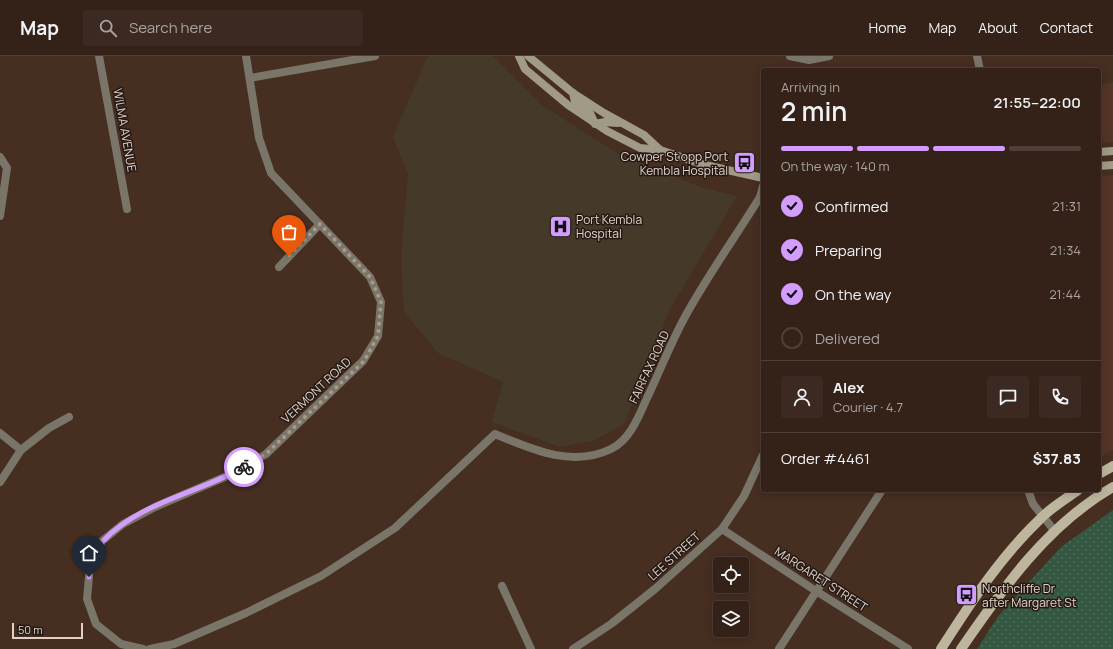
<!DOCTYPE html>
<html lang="en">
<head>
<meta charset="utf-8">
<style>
  :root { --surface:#342219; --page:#3c2a22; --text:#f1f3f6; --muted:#a9a4a2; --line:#4e3f38; --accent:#d29dfd }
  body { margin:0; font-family:Manrope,sans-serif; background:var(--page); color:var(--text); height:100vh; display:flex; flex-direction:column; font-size:15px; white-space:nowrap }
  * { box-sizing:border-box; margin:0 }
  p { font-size:13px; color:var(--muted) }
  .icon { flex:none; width:22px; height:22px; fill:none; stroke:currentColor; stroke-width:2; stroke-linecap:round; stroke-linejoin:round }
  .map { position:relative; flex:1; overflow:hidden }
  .sheet { position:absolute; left:761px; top:12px; width:340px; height:424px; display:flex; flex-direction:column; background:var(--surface); border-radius:4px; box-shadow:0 2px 10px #0003,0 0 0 1px var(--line) }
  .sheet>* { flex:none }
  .buttons { position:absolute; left:713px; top:501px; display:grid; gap:8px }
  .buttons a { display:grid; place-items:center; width:36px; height:36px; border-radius:4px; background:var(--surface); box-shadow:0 2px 10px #0003,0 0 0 1px var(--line); font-size:20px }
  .scale { position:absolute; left:12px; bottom:10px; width:71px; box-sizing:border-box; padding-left:4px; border:2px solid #e1d1c9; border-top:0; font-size:11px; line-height:14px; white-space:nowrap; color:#e1d1c9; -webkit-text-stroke:3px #241913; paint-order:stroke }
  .pin { position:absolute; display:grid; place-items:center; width:34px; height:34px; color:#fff; margin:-41px -17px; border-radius:50% 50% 50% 0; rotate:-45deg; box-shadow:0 0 4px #0007 }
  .pin .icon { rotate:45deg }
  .courier { position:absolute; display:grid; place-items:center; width:40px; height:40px; margin:-20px; border:3px solid #d29dfd; border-radius:50%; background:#fff; color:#222; box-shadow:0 1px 5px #0007 }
  .head em { font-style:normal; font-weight:600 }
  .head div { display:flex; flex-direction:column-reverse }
  .head { display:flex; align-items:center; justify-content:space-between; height:68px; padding:0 20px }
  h1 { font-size:26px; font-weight:600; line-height:30px }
  .bar { display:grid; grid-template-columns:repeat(4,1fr); gap:6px 4px; align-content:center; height:48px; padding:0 20px }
  .bar i { height:5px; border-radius:3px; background:var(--line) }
  .bar .active { background:var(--accent) }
  .bar p { grid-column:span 4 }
  .line { display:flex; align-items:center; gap:10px; padding:0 20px; border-top:1px solid var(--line) }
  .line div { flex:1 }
  .round { display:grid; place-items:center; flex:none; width:42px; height:42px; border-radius:4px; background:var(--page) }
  ol { padding:0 20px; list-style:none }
  li { display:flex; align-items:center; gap:12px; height:44px }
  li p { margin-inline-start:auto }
  li .icon { padding:4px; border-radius:50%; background:var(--accent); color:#111; stroke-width:4 }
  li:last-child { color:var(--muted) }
  li i { width:22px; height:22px; border:2px solid var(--line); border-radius:50% }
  header { display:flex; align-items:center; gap:24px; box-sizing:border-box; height:56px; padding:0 20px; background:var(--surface); border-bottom:1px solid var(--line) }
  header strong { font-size:19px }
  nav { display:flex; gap:22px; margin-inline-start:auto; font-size:14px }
  .search { width:280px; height:36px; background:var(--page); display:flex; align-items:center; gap:10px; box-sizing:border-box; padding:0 14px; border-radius:4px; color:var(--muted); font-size:15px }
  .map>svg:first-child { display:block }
  .built { fill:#533525 }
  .medical { fill:#453a2a }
  .park { fill:url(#park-dots) }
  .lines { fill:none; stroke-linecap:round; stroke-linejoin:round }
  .minor { stroke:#797669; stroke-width:8 }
  .tertiary { stroke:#797669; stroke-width:8 }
  .secondary { stroke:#a09a87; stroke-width:8 }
  .primary { stroke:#bdb69d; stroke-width:10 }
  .done { stroke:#ab988e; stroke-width:4; stroke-dasharray:0 7.2 }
  .route { stroke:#d29dfd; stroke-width:5 }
  .labels { text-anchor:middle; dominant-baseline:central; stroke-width:3; stroke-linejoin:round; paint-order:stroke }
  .street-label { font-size:12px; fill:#e1d1c9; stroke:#241913 }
  .poi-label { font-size:12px; fill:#e1d1c9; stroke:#241913; text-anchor:start }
</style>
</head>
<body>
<header>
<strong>Map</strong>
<div class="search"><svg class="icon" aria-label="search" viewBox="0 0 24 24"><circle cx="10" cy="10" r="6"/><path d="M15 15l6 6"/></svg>Search here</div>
<nav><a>Home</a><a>Map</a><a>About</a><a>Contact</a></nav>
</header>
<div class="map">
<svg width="1113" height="593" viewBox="0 0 1113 593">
  <defs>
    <pattern id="park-dots" width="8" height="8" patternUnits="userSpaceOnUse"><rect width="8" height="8" fill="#345741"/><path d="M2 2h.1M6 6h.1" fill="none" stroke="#516e5b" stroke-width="1.8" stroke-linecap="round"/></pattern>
  </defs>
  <rect width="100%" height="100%" fill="#462e21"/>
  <g class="built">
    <polygon points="1113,26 1113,86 1099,87 1099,29"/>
    <polygon points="1113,119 1113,394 1099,402 1099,120"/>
  </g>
  <polygon class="medical" points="431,0 493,0 543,50 620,99 703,132 737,140 670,253 624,368 595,384 560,391 492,366 503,326 438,297 404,256 401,201 408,118 393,81 427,2"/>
  <polygon class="park" points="1113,454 1113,593 977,593 999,559 1061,491"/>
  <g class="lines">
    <g class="minor">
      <polyline points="99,0 127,153"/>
      <polyline points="790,0 809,4 829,0"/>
      <polyline points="977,0 980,14"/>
      <polyline points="250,22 375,0"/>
      <polyline points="0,101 7,112 0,160"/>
      <polyline points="279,211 320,168"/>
      <polyline points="0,377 21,394"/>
      <polyline points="0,426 21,394 49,372 69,361"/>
      <polyline points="722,473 816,535 908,593"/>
      <polyline points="502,530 531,593"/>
      <polyline points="143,593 121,588 96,568 87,543 90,509 102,485 123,468 155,451 227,420 266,398 363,305 378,280 381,246 370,221 271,117 259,82 246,0"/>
      <path d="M150,593L174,588L246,557L321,520L395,472L495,378C531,393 572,412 611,393C630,384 639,360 647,342C660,315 671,286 686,259C708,219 736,180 760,141L763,130"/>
      <polyline points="573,593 611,568 655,533 722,473 744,440 763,399"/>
      <polyline points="779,593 882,434"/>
    </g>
    <polyline class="tertiary" points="1028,434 1033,448 1054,474"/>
    <g class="secondary">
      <polyline points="519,0 525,13 568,49 607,75 640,92 660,94 705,109 763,122"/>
      <polyline points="528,0 573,37 604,57 644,79 660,94"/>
      <polyline points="573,37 575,46 590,57 595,68 605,66 618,67"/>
      <polyline points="1099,96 1113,95"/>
      <polyline points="1099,110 1113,109"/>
    </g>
    <g class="primary">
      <polyline points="1099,418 1113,410"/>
      <path d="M941,593C971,546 1001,500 1041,462C1052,451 1066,443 1078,434"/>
      <path d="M961,593C1003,532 1047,469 1113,431"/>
    </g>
  </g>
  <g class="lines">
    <polyline class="done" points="244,411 266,398 364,305 378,280 381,246 370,221 320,168 289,200"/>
    <path class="route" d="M89,521C90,509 95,493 103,485C140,446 199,437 244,411"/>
  </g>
  <defs>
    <symbol id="bus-square" viewBox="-11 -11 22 22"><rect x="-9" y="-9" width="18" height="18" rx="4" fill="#d29dfd" stroke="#241913"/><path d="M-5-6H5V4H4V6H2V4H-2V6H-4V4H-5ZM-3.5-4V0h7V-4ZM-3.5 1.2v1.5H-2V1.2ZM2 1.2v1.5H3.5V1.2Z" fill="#111"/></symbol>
    <symbol id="hospital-square" viewBox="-11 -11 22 22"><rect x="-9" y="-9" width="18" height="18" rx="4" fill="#d29dfd" stroke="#241913"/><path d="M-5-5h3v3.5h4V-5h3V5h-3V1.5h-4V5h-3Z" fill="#111"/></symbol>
  </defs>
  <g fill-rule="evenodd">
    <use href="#bus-square" x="732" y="94" width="25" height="25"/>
    <use href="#hospital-square" x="548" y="158" width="25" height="25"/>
    <use href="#bus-square" x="954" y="526" width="25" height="25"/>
  </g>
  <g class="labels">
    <g class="street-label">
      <text transform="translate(125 74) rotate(80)">WILMA AVENUE</text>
      <text transform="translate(649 311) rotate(-65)">FAIRFAX ROAD</text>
      <text transform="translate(316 334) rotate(-43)">VERMONT ROAD</text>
      <text transform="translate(674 500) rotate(-42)">LEE STREET</text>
      <text transform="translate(821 523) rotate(33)">MARGARET STREET</text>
    </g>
    <g class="poi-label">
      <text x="728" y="100" text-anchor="end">Cowper St opp Port<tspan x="728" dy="14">Kembla Hospital</tspan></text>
      <text x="576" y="163">Port Kembla<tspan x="576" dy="14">Hospital</tspan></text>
      <text x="982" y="532">Northcliffe Dr<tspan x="982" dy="14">after Margaret St</tspan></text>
    </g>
  </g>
</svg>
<div class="buttons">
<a><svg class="icon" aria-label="locate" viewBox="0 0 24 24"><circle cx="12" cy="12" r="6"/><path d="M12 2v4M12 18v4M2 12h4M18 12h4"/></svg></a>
<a><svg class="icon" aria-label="layers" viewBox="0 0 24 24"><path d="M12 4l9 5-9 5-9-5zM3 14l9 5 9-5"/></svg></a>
</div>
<div class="scale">50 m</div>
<div class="pin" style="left:289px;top:200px;background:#ea580c"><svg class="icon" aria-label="bag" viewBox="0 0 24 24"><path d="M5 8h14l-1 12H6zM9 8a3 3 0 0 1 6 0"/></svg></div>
<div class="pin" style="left:89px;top:521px;background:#1f2937"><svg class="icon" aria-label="home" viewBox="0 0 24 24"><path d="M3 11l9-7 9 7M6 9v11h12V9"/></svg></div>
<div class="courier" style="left:244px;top:411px"><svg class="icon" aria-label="bike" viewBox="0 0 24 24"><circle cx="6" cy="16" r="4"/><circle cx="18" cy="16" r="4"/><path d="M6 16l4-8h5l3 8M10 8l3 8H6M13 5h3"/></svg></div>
<section class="sheet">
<div class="head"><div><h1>2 min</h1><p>Arriving in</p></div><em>21:55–22:00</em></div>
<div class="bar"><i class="active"></i><i class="active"></i><i class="active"></i><i></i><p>On the way · 140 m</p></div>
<ol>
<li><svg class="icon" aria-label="check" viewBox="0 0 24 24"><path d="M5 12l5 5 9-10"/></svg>Confirmed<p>21:31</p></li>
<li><svg class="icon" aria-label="check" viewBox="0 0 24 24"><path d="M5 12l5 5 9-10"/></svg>Preparing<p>21:34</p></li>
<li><svg class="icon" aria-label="check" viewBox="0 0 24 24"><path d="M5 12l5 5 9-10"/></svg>On the way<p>21:44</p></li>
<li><i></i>Delivered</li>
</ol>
<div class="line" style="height:72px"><a class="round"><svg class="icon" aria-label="person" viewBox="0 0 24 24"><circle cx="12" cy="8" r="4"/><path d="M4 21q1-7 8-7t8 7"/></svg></a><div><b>Alex</b><p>Courier · 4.7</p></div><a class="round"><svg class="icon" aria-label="chat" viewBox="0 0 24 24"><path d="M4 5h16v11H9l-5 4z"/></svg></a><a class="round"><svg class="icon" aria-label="phone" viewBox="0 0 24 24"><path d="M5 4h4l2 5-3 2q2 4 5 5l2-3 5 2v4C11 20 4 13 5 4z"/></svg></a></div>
<div class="line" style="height:52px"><div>Order #4461</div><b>$37.83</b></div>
</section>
</div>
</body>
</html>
